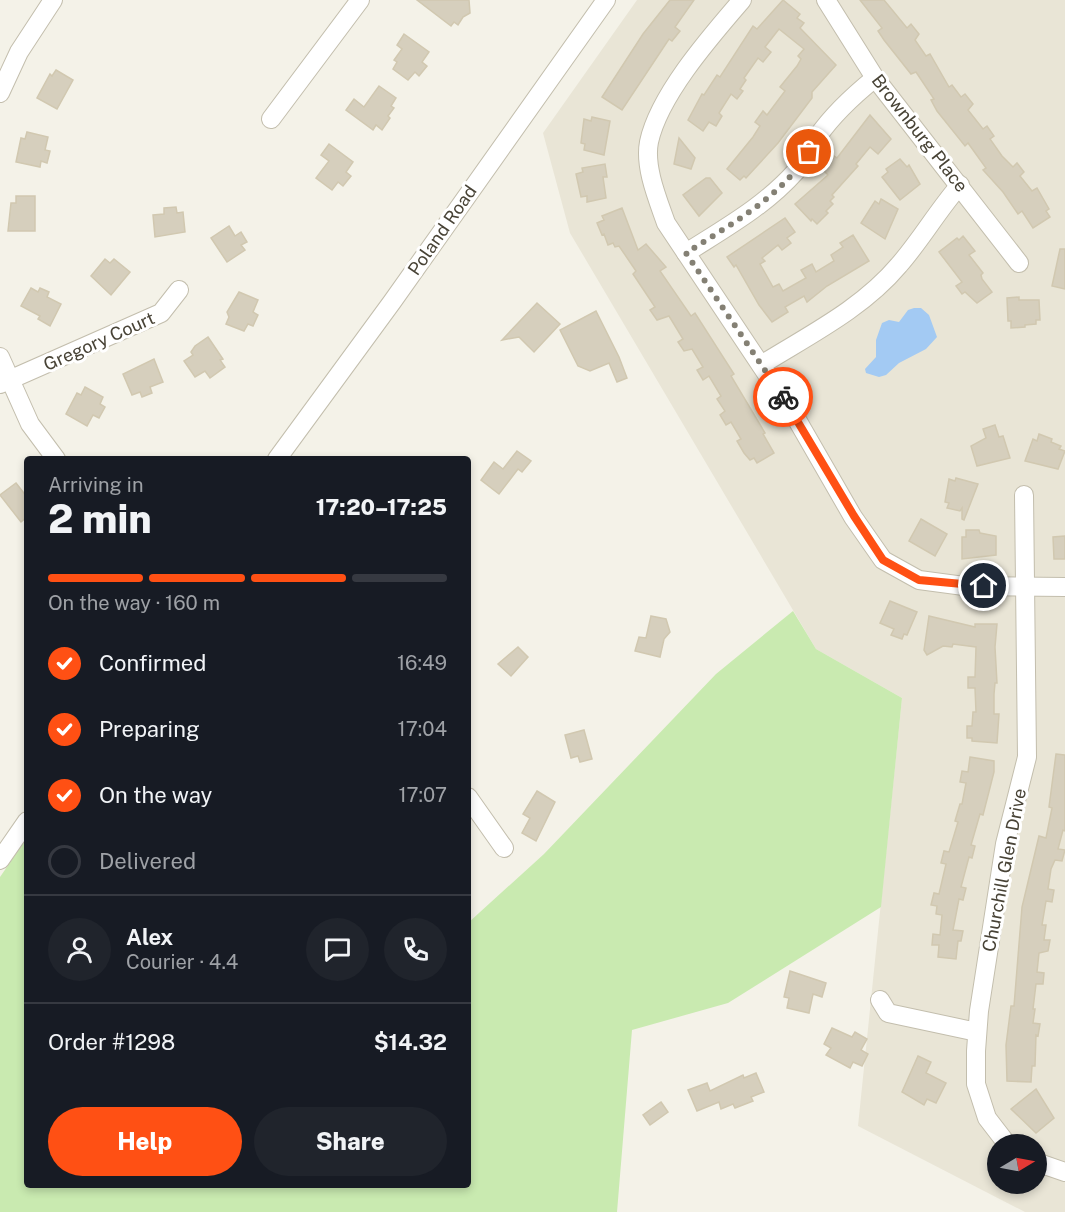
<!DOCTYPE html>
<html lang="en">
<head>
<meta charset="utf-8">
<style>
  :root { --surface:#171b24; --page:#20242c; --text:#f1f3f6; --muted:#9ea1a6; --line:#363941; --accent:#ff5014 }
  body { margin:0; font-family:"Public Sans",sans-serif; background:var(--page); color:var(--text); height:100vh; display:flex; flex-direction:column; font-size:22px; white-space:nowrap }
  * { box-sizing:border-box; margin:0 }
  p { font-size:20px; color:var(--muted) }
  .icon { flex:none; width:33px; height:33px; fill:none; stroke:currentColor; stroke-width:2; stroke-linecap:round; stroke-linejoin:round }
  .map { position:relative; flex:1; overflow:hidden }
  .details { position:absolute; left:24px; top:456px; width:447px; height:732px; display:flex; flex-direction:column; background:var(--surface); border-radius:6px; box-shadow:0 3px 9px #0003 }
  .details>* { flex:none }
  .needle { width:39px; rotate:80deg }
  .fabs { position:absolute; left:987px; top:1134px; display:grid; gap:12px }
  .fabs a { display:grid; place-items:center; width:60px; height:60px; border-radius:50%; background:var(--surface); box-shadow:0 3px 9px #0003; font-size:30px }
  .pin { position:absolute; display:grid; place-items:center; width:51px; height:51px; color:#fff; margin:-26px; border:3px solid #fff; border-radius:50%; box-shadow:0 2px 6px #0007 }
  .courier { position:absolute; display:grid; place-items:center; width:60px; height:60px; margin:-30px; border:4px solid #ff5014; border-radius:50%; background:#fff; color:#222; box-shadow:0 2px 8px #0007 }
  .headline em { font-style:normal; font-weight:800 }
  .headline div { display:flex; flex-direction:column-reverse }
  .headline { display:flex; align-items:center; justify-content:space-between; height:102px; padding:0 24px }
  h1 { font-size:39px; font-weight:800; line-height:45px }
  .bar { display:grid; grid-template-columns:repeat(4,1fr); gap:9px 6px; align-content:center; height:72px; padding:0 24px }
  .bar i { height:8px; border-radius:4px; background:var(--line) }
  .bar .active { background:var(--accent) }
  .bar p { grid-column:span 4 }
  .line { display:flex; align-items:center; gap:15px; padding:0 24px; border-top:2px solid var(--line) }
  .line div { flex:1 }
  .round { display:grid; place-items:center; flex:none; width:63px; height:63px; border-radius:32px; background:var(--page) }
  ol { padding:0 24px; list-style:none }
  li { display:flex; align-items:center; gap:18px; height:66px }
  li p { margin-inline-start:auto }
  li .icon { padding:6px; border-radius:50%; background:var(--accent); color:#fff; stroke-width:4 }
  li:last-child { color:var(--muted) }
  li i { width:33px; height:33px; border:3px solid var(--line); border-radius:50% }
  .primary-button { display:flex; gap:12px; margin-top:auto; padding:12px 24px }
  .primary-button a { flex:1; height:69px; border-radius:36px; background:var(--accent); color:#fff; font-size:24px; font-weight:800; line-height:69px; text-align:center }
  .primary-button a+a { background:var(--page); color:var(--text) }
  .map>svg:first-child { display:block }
  .residential { fill:#e9e5d6; fill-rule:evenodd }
  .green { fill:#c9eab0 }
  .water { fill:#a3caf3 }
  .building { fill:#d6cfbd; stroke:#d1c8b0; stroke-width:1.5 }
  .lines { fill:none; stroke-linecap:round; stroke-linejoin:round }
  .minor-casing { stroke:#c3bead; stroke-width:20 }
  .minor { stroke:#fff; stroke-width:18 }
  .done { stroke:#848074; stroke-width:6; stroke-dasharray:0 10.8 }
  .route { stroke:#ff5014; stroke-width:8 }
  .labels { text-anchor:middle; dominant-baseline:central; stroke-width:6; stroke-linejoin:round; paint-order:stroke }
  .street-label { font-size:18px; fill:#484336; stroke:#fff }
</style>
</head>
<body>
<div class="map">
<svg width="1065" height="1212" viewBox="0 0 1065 1212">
  <rect width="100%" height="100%" fill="#f4f2e8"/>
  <path class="residential" d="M637,0H1065V1212H1025L858,1126L902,698L816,649L570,233L543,133ZM998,1144H1036V1184H998Z"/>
  <polygon class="green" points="793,611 816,649 902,698 881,907 728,1003 632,1030 617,1212 0,1212 0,877 27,838 27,1185 468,1185 468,923 544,854 716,674"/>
  <polygon class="water" points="914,308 921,308 929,315 937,337 926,349 899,363 886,375 879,377 866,373 865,369 876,357 876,340 882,323 889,320 899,322 908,310"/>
  <g class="building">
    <polygon points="417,0 469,0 470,13 463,17 458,25 454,22 451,26"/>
    <polygon points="670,0 694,0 675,27 680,31 672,41 669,39 622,110 602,97 643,34"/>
    <polygon points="783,0 800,14 797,18 804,23 800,28 836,65 812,92 812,98 778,143 746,178 744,176 740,180 727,169 753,137 760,126 755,122 763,111 767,115 785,91 780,87 797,66 801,59 798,56 804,49 779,29 765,47 771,52 763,62 758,58 744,78 746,80 740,89 743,91 737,99 731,94 719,113 722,116 716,126 709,122 703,131 688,120 702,94 704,95 717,75 720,77 753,26 757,29"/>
    <polygon points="860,0 884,0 907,28 911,24 919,34 915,40 926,56 930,54 949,87 952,85 961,97 965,94 973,104 968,110 983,129 987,126 994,136 990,139 1002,156 1013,167 1017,163 1024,172 1020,176 1032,191 1037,188 1049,209 1046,211 1050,217 1033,228 1022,211 1018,214 1003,192 983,170 986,168 968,143 965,146 937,111 931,100 934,99 916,72 911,74 884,40 878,31 882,28"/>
    <polygon points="404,34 429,52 422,62 427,66 419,76 415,72 408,80 393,69 397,62 394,60 402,49 397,45"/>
    <polygon points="56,70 73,80 57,109 37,98 50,74 52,76"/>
    <polygon points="379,86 396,98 391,106 394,108 388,116 390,118 382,130 376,125 373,130 346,110 354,99 364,107"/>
    <polygon points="870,115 891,139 878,154 870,147 856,164 858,166 832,195 834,197 830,201 833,204 826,211 828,213 817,224 812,219 811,221 795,204 828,175 823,170 834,156 837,158"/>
    <polygon points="592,117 610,121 604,155 584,150 585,144 581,143 584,119 591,121"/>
    <polygon points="27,132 48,137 45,150 50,151 47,163 41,161 40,167 16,162 21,138 25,139"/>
    <polygon points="679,138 695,158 691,169 674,164"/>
    <polygon points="329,144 353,162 346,172 351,176 343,186 338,182 332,190 316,178 329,161 321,155"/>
    <polygon points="900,159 907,167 909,165 920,184 900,200 882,177 888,172 886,169"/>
    <polygon points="605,164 607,177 603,177 606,198 587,202 587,196 581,197 576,174 583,172 582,168"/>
    <polygon points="706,178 710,178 722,193 699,216 683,195"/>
    <polygon points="16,196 35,196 35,231 8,231 11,203 16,203"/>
    <polygon points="881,199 898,209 885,239 861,223 875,201 879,204"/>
    <polygon points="176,207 177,213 183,212 185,232 155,237 153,215 164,214 164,208"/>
    <polygon points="622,208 638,250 646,244 666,267 660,271 691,316 695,313 734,374 731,376 765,433 763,434 774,453 757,463 754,458 750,460 744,453 737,441 741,439 731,422 726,425 720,415 725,411 717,399 721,396 709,376 703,380 697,370 703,367 692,349 684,351 678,342 683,339 669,316 657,320 650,310 655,307 633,274 636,271 619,246 615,247 613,243 608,245 604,234 602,235 597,223 604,220 602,216"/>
    <polygon points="785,218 795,232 787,238 791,243 782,250 778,245 762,258 765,261 760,264 773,287 779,284 783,291 806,278 801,270 812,264 816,272 834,261 831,255 843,247 840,243 853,235 869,261 827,286 807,302 804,296 785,307 788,312 772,322 759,305 736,265 734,267 727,257"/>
    <polygon points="229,226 235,236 241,232 247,242 241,245 245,250 227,262 211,238"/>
    <polygon points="963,236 975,251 969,255 983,273 981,275 982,279 992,292 977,303 965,292 962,294 956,286 962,282 939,252 957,238 959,240"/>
    <polygon points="1060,249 1065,249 1065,289 1052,286"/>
    <polygon points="105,259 110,263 114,259 130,272 111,295 91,276"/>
    <polygon points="31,288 38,292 40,288 49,292 47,297 61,304 50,326 38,319 40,316 21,306"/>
    <polygon points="239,292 258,300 253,312 258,315 253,326 248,324 244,331 226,324 229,317 227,312"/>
    <polygon points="1019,297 1019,300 1039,300 1040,320 1036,320 1036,324 1025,325 1025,327 1011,328 1011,321 1008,321 1007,298"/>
    <polygon points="537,303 560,324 534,352 519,337 502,340"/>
    <polygon points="596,311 619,357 627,378 617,382 609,363 590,371 578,366 560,330"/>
    <polygon points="208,337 223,359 220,360 225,367 210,378 205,371 195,377 184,361 193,355 191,352 195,346"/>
    <polygon points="154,359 163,382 150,387 152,393 142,397 140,392 132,395 123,374"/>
    <polygon points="85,387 103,397 100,404 105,407 99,418 93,415 87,426 66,414 77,393 81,395"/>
    <polygon points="995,425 999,437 1003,436 1010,458 977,466 971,446 986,438 983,429"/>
    <polygon points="1039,434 1052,439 1051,442 1061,446 1059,449 1065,451 1058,469 1025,461 1033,439 1037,441"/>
    <polygon points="517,451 531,461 522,472 518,469 499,494 481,480 494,462 503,469"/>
    <polygon points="956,478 978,484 964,520 962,519 962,508 960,511 947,508 949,503 945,502 949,479 955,481"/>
    <polygon points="16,483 27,497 27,517 21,522 0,495"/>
    <polygon points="921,519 947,534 935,556 909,541"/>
    <polygon points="966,530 979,530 980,533 996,536 996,555 962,559 962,537 966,537"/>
    <polygon points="1065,536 1065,559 1054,559 1053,537"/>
    <polygon points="890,601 917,612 907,635 904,634 902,639 891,635 894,629 880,623"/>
    <polygon points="651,616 666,619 670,632 664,639 660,657 635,651 639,637 646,638"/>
    <polygon points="929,616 975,627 975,624 997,624 995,647 997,683 995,683 994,694 994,714 999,714 997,743 972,741 972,738 967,738 967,726 972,726 973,712 976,712 975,688 968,688 968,677 975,677 976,647 953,644 952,647 943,646 927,655 924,650"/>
    <polygon points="518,647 528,657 511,676 498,664"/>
    <polygon points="584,730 592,759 580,762 578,756 571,758 565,735"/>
    <polygon points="1056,754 1065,755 1065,831 1063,830 1058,849 1065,850 1062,861 1055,860 1051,869 1048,889 1054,890 1052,902 1046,901 1042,925 1046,925 1044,940 1050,940 1048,951 1039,953 1037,972 1044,973 1043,984 1036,984 1033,1009 1035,1009 1033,1023 1040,1024 1038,1036 1036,1035 1035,1066 1032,1066 1031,1082 1007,1081 1006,1045 1011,1006 1014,1006 1022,907 1039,836 1046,838 1052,808 1049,807"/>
    <polygon points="970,757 994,761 994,772 983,815 980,814 971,845 975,846 972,858 969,857 961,887 966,888 963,900 959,899 953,930 963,931 961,941 958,941 956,959 938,957 939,945 932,945 933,934 940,935 942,915 936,914 937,906 931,905 934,893 939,894 946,864 941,863 944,851 949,852 958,822 955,821 960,804 962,804 966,783 960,782 962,771 968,772"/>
    <polygon points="537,791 555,802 536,841 522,833 530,818 523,814"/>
    <polygon points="790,971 826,983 822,997 813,994 809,1013 787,1008 789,998 784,997"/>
    <polygon points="832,1028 852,1037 855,1032 867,1039 861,1050 868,1054 862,1066 853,1062 850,1068 826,1055 831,1048 824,1044"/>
    <polygon points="918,1056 931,1062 926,1073 946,1083 936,1103 927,1099 924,1105 902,1092"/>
    <polygon points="756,1073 764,1092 751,1097 753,1101 735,1108 733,1104 721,1109 719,1102 697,1111 688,1090 707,1083 710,1091 743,1075 744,1078"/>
    <polygon points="1036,1089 1054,1118 1036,1133 1011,1109"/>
    <polygon points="661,1102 668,1112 650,1125 643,1115"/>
  </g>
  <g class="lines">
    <defs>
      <g id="minor">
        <path d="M742,0C711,36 659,95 649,142C644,167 658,200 666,223L796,418L853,517L883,560L919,580L964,586L1065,587"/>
        <polyline points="826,0 875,78 1019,263"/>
        <polyline points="0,93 19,52 53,0"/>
        <polyline points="271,119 360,0"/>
        <path d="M686,253C725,228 765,206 796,171C805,161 811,148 818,136C834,113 854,95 875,78"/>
        <polyline points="0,357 30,424 56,459"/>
        <path d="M761,365C809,335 862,309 899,265C921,240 938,210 960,185"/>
        <polyline points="0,384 161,313 179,290"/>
        <polyline points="277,459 392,302 606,0"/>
        <polyline points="468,797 504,848"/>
        <polyline points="0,860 27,821"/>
        <polyline points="880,1000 888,1013 977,1032"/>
        <polyline points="1007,1144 987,1118 976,1084 976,1051 979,1011 1005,844 1027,757 1024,495"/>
        <polyline points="1036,1162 1065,1172"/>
      </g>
    </defs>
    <use href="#minor" class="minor-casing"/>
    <use href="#minor" class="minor"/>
  </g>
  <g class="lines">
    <path class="done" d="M783,397L686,253C731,224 780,198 809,152"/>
    <polyline class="route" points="783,397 854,516 883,560 919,580 984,586"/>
  </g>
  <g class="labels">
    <g class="street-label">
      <text transform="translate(920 133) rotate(52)">Brownburg Place</text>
      <text transform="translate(442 230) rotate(-55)">Poland Road</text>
      <text transform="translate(99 341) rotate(-24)">Gregory Court</text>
      <text transform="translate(1004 870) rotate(-79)">Churchill Glen Drive</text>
    </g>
  </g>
</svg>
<div class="fabs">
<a><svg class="needle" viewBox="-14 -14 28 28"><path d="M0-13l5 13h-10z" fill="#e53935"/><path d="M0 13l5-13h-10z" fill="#9ea1a6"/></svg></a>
</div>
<div class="pin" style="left:809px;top:152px;background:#ea580c"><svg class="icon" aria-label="bag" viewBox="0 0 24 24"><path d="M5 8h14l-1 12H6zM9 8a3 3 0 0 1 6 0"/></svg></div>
<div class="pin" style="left:984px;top:586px;background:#1f2937"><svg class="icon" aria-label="home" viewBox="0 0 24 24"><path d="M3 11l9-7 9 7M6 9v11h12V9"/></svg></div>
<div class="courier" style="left:783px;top:397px"><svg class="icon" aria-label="bike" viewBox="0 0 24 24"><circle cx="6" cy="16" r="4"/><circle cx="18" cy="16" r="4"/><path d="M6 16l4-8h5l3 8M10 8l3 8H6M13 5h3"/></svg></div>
<section class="details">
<div class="headline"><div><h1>2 min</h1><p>Arriving in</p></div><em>17:20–17:25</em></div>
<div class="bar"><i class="active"></i><i class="active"></i><i class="active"></i><i></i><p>On the way · 160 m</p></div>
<ol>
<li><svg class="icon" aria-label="check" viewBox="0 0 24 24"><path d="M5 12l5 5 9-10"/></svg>Confirmed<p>16:49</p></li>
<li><svg class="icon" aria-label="check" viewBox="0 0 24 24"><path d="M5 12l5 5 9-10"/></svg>Preparing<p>17:04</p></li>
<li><svg class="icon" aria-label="check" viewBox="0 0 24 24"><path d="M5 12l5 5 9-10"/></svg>On the way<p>17:07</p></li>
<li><i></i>Delivered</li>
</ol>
<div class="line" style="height:108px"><a class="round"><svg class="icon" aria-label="person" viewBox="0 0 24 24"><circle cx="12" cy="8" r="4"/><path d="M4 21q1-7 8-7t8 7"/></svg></a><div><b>Alex</b><p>Courier · 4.4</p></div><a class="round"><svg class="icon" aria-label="chat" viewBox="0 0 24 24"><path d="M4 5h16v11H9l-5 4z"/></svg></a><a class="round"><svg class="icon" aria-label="phone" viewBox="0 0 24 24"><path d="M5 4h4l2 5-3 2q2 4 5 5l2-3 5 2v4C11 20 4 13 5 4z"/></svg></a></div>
<div class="line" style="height:78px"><div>Order #1298</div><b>$14.32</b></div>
<div class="primary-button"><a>Help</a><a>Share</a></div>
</section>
</div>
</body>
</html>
